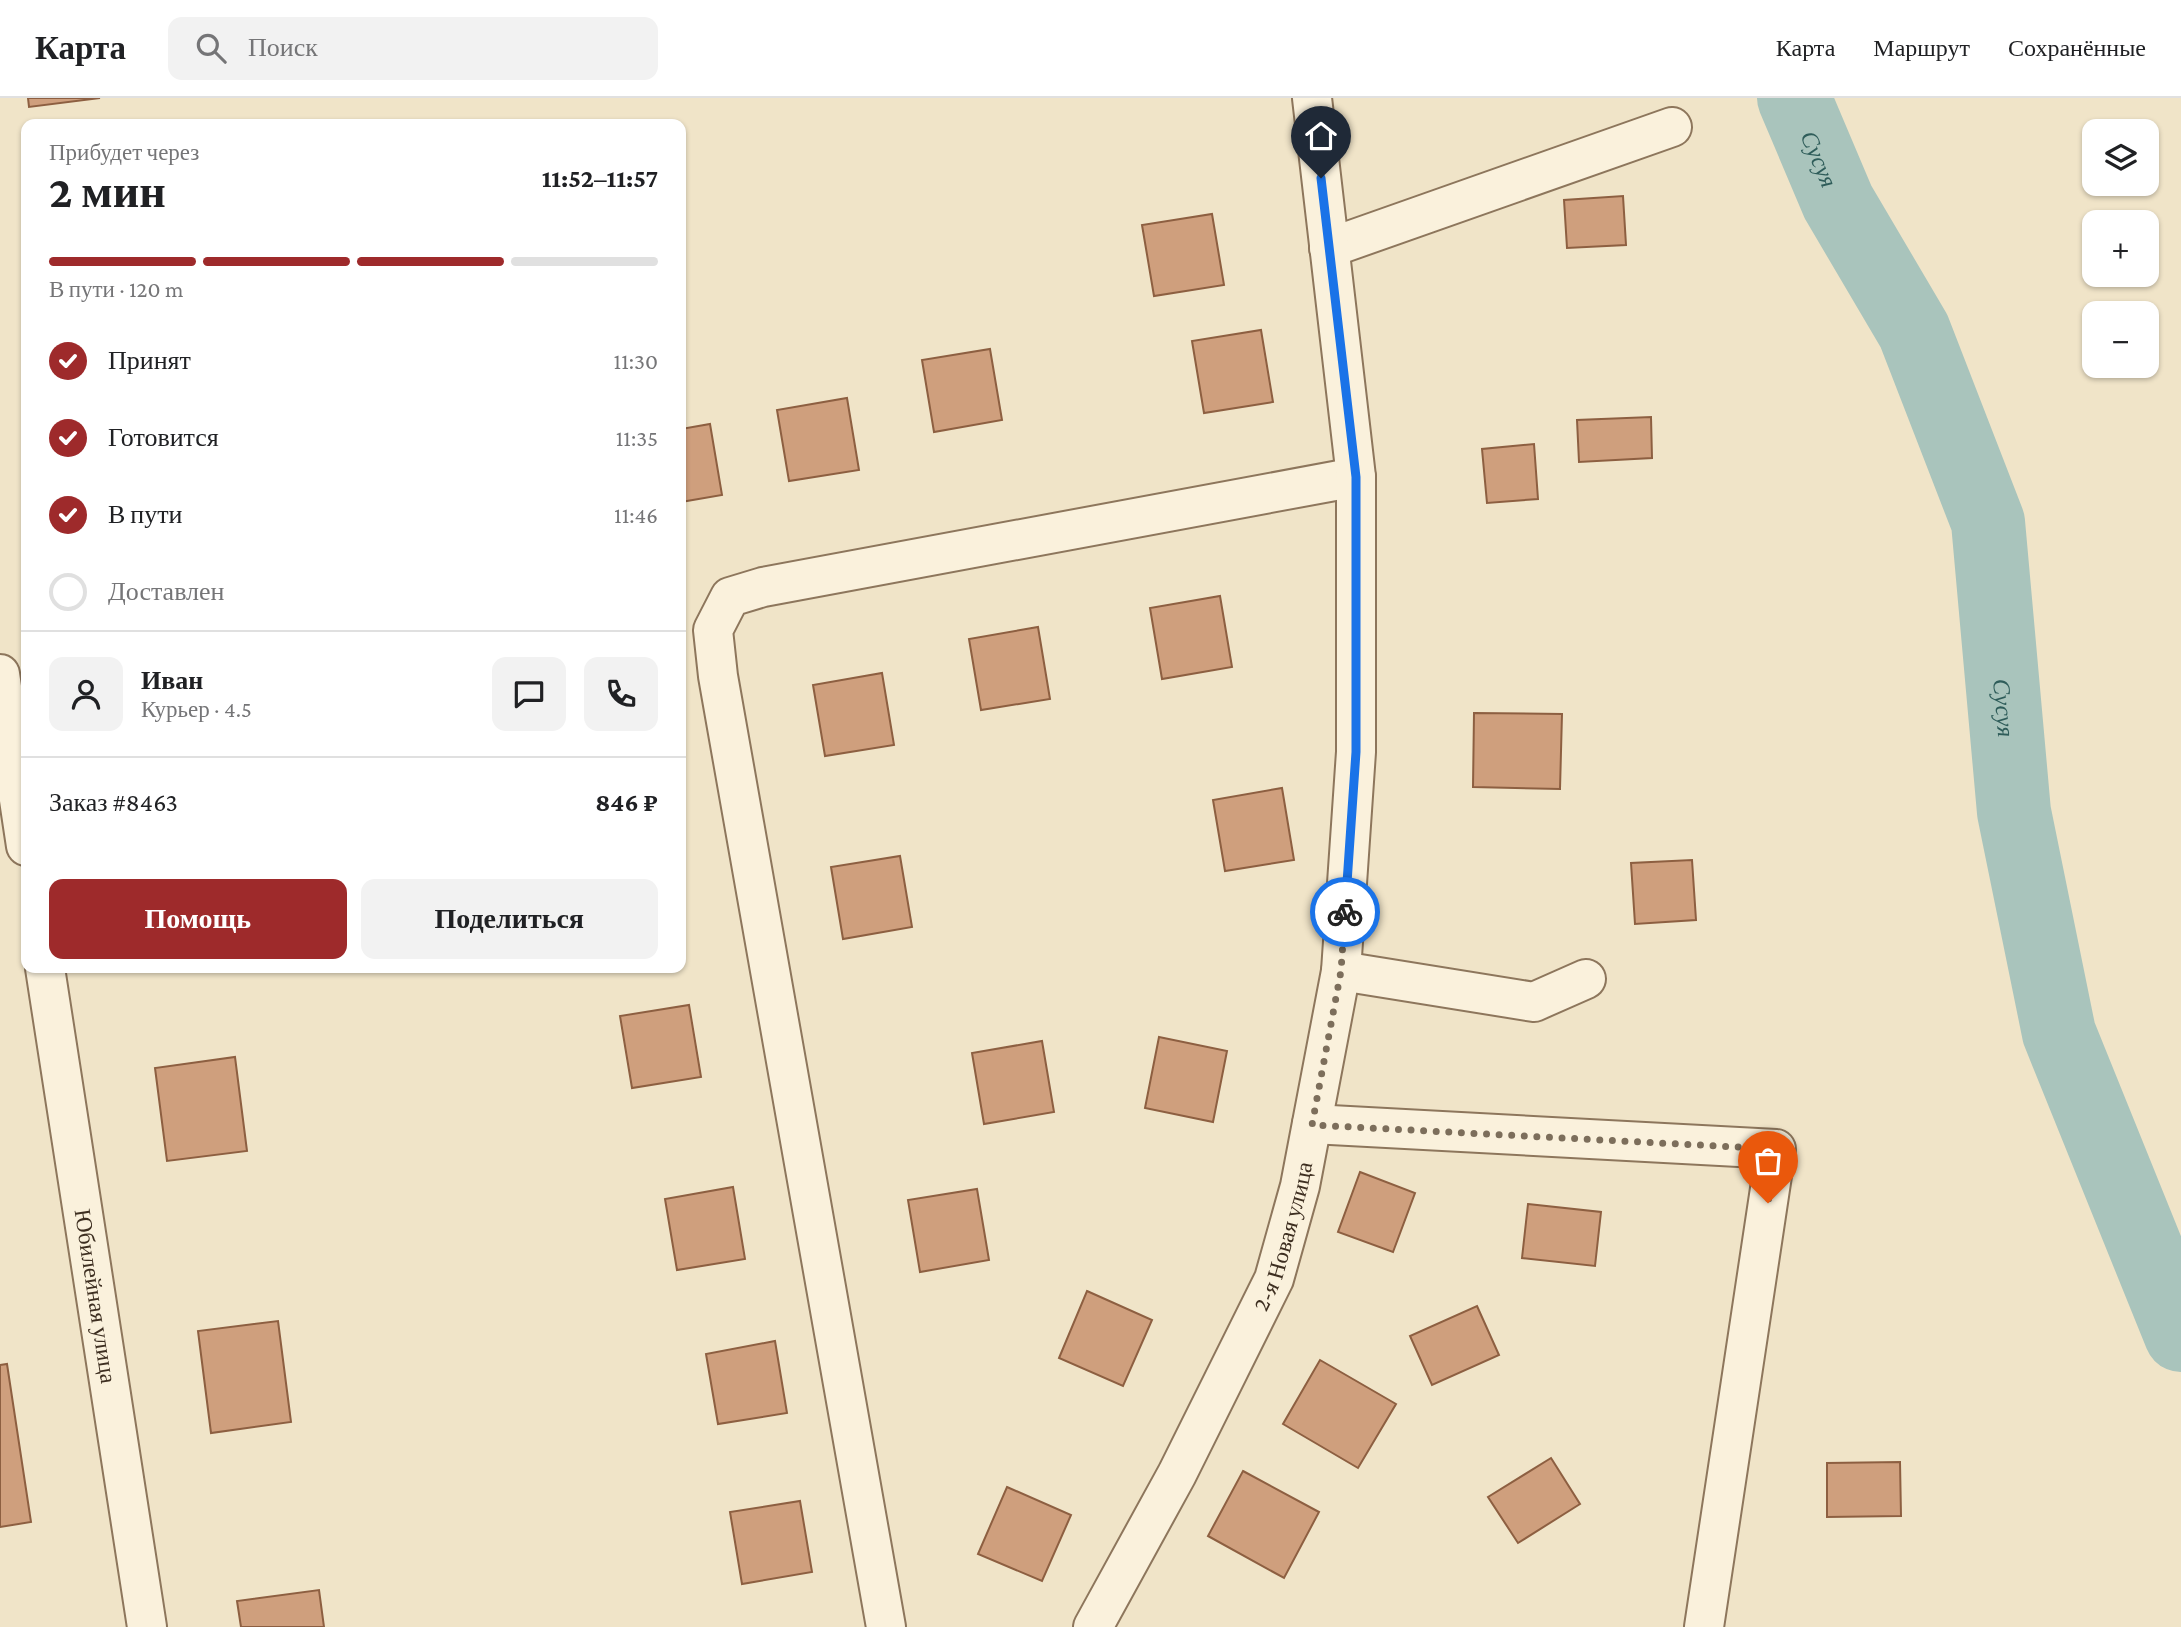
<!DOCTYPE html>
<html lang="ru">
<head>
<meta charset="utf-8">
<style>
  :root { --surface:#fff; --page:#f2f2f2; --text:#202124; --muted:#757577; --line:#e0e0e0; --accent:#9e2a2b }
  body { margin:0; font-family:"Crimson Pro",serif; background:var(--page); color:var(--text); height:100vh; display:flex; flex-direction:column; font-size:26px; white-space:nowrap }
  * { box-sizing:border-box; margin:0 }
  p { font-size:23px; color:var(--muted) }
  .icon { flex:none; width:38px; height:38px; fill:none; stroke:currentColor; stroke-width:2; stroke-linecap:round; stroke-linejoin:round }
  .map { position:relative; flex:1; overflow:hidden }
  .side { position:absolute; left:21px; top:21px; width:665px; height:854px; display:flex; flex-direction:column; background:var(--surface); border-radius:14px; box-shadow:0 2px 5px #0004 }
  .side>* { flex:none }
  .controls { position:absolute; left:2082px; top:21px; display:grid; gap:14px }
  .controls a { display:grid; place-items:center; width:77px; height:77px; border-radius:14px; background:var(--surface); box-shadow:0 2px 5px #0004; font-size:35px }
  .pin { position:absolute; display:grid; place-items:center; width:60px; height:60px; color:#fff; margin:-72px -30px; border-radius:50% 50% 50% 0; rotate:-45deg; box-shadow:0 0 7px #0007 }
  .pin .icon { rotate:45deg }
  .courier { position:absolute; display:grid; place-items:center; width:70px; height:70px; margin:-35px; border:5px solid #1a73e8; border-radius:50%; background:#fff; color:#222; box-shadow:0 2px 9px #0007 }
  .overview em { font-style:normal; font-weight:700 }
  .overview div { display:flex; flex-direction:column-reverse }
  .overview { display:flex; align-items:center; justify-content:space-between; height:119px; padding:0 28px }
  h1 { font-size:46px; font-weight:700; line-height:52px }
  .bar { display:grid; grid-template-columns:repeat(4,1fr); gap:10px 7px; align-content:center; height:84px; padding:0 28px }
  .bar i { height:9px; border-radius:5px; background:var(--line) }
  .bar .active { background:var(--accent) }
  .bar p { grid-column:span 4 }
  .line { display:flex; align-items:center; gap:18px; padding:0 28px; border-top:2px solid var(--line) }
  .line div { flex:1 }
  .round { display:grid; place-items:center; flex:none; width:74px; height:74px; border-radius:14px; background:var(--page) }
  ol { padding:0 28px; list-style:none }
  li { display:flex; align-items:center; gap:21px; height:77px }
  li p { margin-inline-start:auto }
  li .icon { padding:7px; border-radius:50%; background:var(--accent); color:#fff; stroke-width:4 }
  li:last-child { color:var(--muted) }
  li i { width:38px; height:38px; border:4px solid var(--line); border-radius:50% }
  .cta { display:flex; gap:14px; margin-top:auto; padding:14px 28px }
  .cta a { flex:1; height:80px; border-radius:14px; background:var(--accent); color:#fff; font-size:28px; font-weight:700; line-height:80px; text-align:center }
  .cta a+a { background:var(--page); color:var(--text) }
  header { display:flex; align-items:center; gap:42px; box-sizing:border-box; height:98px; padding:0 35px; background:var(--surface); border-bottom:2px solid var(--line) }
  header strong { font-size:33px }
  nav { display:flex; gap:38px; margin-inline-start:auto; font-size:24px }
  .search { width:490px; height:63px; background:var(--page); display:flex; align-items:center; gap:18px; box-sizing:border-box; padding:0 24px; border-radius:14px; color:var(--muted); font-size:26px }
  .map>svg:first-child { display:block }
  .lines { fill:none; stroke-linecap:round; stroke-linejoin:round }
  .river { stroke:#a9c4bc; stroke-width:74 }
  .building { fill:#cf9f7d; stroke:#8d5f41; stroke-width:2 }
  .minor-casing { stroke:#8d765c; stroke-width:42 }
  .minor { stroke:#faf1dc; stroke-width:38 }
  .done { stroke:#7c6e5b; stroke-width:7; stroke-dasharray:0 12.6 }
  .route { stroke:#1a73e8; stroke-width:9 }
  .labels { text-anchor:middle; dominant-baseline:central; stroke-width:6; stroke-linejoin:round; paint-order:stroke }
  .street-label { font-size:23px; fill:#3d2e20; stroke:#f7eed8 }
  .water-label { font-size:24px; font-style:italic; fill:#2f5d5a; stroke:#f7eed8 }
</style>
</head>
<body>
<header>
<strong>Карта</strong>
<div class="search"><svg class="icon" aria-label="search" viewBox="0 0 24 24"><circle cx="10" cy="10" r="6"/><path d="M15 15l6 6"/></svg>Поиск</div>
<nav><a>Карта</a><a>Маршрут</a><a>Сохранённые</a></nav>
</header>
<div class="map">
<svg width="2181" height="1529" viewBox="0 0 2181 1529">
  <rect width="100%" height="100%" fill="#f0e4c8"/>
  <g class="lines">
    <path class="river" id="s1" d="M1794,0L1838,104L1914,233L1988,424L2014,714L2059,935L2181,1237"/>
  </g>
  <g class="building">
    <polygon points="28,0 100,0 29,9"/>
    <polygon points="1623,98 1626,147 1567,150 1564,102"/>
    <polygon points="1212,116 1224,187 1154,198 1142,127"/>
    <polygon points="1261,232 1273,304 1204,315 1192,243"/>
    <polygon points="990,251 1002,322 934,334 922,262"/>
    <polygon points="847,300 859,372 789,383 777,312"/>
    <polygon points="1651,319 1652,360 1579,364 1577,322"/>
    <polygon points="710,326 722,397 681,404 681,331"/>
    <polygon points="1534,346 1538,401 1487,405 1482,351"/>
    <polygon points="1220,498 1232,569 1162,581 1150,510"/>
    <polygon points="1038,529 1050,601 981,612 969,541"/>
    <polygon points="882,575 894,647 825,658 813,587"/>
    <polygon points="1474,615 1562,616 1560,691 1473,689"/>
    <polygon points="1282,690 1294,762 1225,773 1213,702"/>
    <polygon points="900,758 912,829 843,841 831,769"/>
    <polygon points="1692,762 1696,822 1635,826 1631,765"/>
    <polygon points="689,907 701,979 632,990 620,918"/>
    <polygon points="1159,939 1227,953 1213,1024 1145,1010"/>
    <polygon points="1042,943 1054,1014 984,1026 972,955"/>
    <polygon points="235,959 247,1053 167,1063 155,970"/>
    <polygon points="1360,1074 1415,1095 1393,1154 1338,1134"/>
    <polygon points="733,1089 745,1161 677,1172 665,1101"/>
    <polygon points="977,1091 989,1162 920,1174 908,1102"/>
    <polygon points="1528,1106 1601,1114 1595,1168 1522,1160"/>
    <polygon points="1087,1193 1152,1222 1123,1288 1059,1260"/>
    <polygon points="1477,1208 1499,1257 1432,1287 1410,1238"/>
    <polygon points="278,1223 291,1324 211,1335 198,1233"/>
    <polygon points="775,1243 787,1315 718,1326 706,1256"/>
    <polygon points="1320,1262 1396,1306 1358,1370 1283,1326"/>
    <polygon points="7,1266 31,1424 0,1429 0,1267"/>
    <polygon points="1551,1360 1580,1406 1518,1445 1488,1399"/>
    <polygon points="1900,1364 1901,1418 1827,1419 1827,1365"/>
    <polygon points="1243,1373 1319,1414 1284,1480 1208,1438"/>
    <polygon points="1007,1389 1071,1417 1042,1483 978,1456"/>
    <polygon points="800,1403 812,1474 742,1486 730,1414"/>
    <polygon points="319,1492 324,1529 241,1529 237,1503"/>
  </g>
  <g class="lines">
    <defs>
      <g id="minor">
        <polyline points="1329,150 1672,29"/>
        <polyline points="0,576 26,748"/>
        <path id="s2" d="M45,870L147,1529"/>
        <polyline points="1341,873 1534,904 1586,881"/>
        <polyline points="1312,1026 1776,1051 1704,1529"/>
        <polyline points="886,1529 718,578 713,532 730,499 763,489 1356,379"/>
        <path id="s3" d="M1093,1529L1177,1376L1274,1181L1300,1088L1341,873L1356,654V379L1312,0"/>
      </g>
    </defs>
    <use href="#minor" class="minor-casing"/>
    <use href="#minor" class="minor"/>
  </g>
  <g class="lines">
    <polyline class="done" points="1345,814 1341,873 1312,1027 1776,1051 1768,1105"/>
    <polyline class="route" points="1321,80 1356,379 1356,654 1345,814"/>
  </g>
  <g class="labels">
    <g class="street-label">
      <text stroke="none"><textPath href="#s3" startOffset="436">2-я Новая улица</textPath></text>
      <text stroke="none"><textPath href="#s2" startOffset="332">Юбилейная улица</textPath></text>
    </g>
    <g class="water-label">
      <text stroke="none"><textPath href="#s1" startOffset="66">Сусуя</textPath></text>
      <text stroke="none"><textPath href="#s1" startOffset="654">Сусуя</textPath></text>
    </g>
  </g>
</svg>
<div class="controls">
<a><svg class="icon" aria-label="layers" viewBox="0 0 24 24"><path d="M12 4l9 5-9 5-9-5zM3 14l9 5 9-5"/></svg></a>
<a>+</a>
<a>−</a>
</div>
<div class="pin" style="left:1768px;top:1105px;background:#ea580c"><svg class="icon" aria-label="bag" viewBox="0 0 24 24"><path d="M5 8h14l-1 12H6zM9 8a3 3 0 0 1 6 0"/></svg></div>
<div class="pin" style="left:1321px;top:80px;background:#1f2937"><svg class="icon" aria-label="home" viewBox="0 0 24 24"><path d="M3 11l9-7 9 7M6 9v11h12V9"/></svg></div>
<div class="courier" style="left:1345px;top:814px"><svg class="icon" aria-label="bike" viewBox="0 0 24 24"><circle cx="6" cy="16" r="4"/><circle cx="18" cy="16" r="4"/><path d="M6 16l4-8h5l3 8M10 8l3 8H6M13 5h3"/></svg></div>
<section class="side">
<div class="overview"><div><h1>2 мин</h1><p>Прибудет через</p></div><em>11:52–11:57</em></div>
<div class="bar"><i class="active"></i><i class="active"></i><i class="active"></i><i></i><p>В пути · 120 m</p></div>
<ol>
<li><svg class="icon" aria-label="check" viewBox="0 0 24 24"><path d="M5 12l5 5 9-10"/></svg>Принят<p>11:30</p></li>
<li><svg class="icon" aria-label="check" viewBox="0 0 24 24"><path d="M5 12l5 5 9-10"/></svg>Готовится<p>11:35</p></li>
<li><svg class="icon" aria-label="check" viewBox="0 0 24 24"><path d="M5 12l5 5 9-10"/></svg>В пути<p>11:46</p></li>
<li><i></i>Доставлен</li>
</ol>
<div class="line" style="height:126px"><a class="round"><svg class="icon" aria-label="person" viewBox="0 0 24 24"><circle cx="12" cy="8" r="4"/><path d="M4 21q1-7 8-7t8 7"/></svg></a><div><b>Иван</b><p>Курьер · 4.5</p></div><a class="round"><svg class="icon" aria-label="chat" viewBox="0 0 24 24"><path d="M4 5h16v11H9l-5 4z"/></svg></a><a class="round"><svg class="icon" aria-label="phone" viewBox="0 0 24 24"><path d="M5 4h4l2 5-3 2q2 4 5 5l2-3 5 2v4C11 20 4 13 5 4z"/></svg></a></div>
<div class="line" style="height:91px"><div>Заказ #8463</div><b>846 ₽</b></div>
<div class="cta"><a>Помощь</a><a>Поделиться</a></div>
</section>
</div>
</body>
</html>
